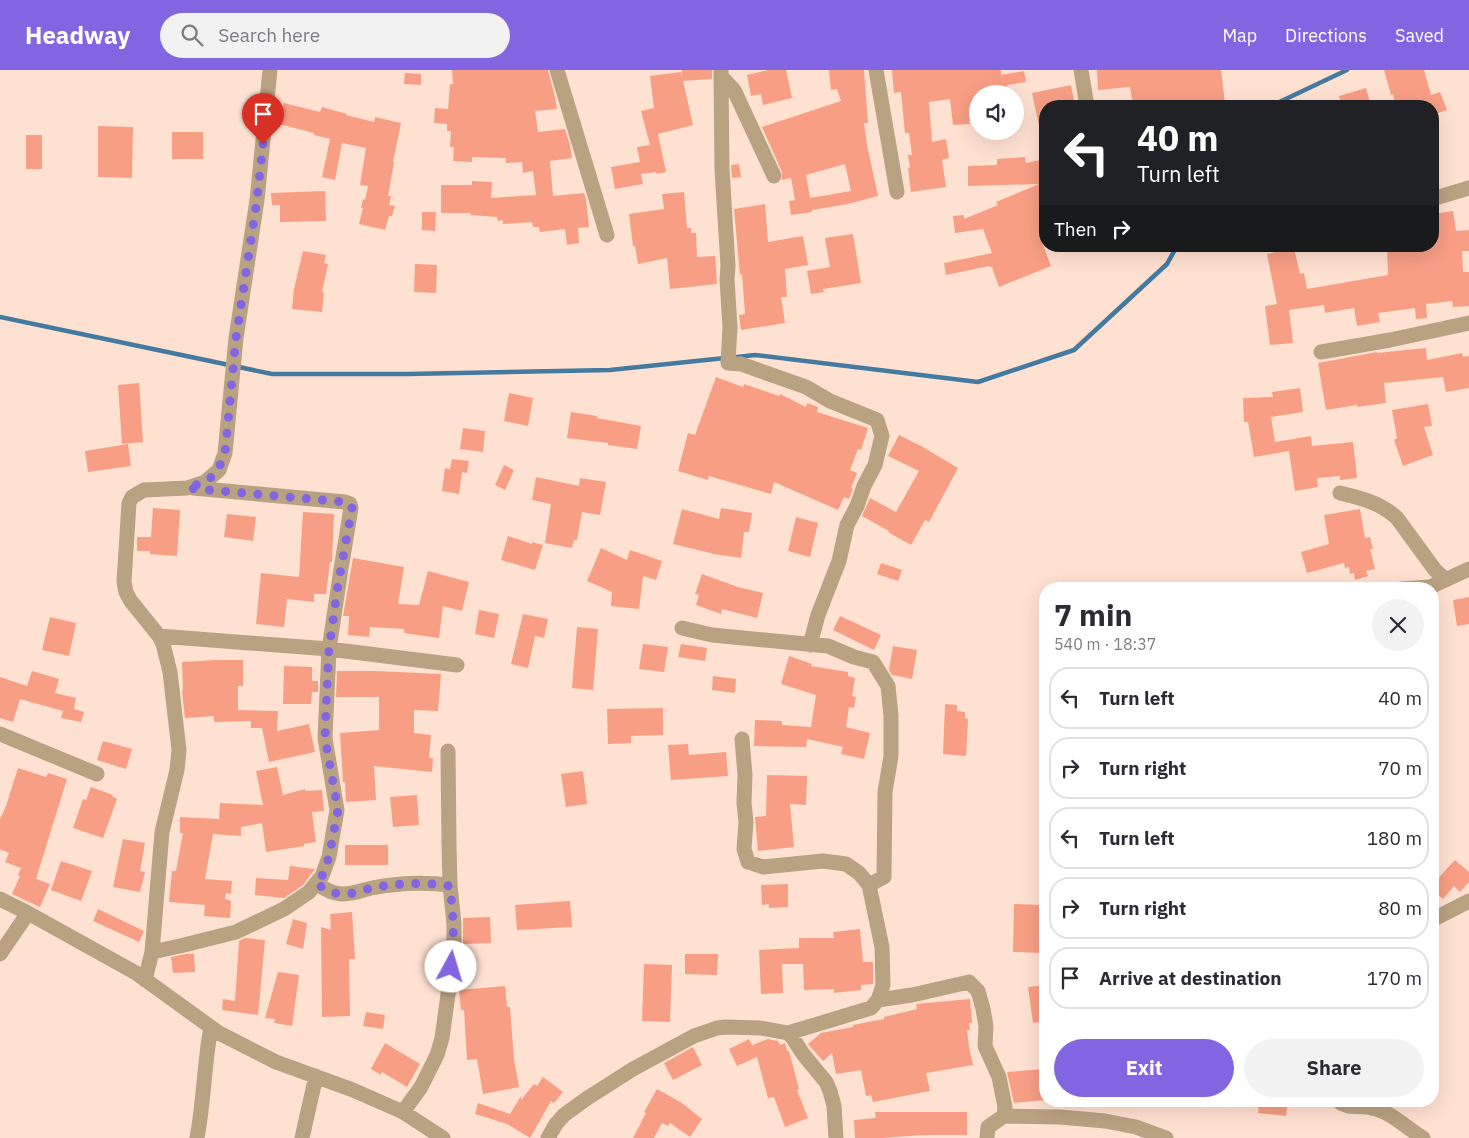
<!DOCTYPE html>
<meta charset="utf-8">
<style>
body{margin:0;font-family:"IBM Plex Sans",sans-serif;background:#f2f2f3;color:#2b2b33;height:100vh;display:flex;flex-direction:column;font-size:19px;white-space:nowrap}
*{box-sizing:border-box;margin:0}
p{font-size:16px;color:#7c7c81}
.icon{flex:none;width:28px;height:28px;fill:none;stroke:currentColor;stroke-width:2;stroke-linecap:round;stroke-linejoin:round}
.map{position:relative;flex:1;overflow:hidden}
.sheet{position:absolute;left:1039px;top:512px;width:400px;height:525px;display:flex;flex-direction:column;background:#fff;border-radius:20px;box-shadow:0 5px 20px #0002}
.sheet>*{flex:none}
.top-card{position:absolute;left:1039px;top:30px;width:400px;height:152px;border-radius:20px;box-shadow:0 5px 20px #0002;background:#202124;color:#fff;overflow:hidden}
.tools{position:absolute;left:969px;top:15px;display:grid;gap:10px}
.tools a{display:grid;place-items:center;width:55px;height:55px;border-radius:50%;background:#fff;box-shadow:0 5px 20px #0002;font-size:25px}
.pin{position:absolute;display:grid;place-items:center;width:42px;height:42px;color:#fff;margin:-51px -21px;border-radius:50% 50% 50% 0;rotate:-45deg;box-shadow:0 0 5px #0007}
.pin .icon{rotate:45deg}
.me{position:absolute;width:55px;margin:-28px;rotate:6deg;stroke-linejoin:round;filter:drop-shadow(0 0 4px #0008)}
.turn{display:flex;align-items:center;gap:18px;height:105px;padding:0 15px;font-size:22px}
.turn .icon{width:65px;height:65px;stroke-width:2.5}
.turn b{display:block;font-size:35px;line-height:42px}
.then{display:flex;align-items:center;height:48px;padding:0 15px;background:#0003;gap:10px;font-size:19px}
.round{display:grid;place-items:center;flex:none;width:52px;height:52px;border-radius:26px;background:#f2f2f3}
.headline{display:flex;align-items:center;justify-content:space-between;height:85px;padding:0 15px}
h1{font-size:30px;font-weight:800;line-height:38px}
.primary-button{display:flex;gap:10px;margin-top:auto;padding:10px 15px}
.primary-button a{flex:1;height:58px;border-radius:30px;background:#8165e1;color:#fff;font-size:20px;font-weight:800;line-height:58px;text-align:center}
.primary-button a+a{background:#f2f2f3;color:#2b2b33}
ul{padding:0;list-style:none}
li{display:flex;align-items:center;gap:15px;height:62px;margin:0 10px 8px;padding:0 5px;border:2px solid #e1e1e2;border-radius:20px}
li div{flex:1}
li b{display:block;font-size:19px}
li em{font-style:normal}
header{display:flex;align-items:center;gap:30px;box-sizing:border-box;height:70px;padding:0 25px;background:#8165e1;color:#fff}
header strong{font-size:24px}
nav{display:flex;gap:28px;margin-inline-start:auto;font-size:18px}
.search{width:350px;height:45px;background:#f2f2f3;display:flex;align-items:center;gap:12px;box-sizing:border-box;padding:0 18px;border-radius:28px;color:#7c7c81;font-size:19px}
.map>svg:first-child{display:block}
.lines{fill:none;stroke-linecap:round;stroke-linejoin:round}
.stream{stroke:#447aa0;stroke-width:4.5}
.building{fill:#f89e85;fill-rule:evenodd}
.street{stroke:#b9a282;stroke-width:15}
.route{stroke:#8165e1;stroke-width:9;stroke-dasharray:0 16.2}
</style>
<header>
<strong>Headway</strong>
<div class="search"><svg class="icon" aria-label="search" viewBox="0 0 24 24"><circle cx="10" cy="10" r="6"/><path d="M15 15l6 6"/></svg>Search here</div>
<nav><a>Map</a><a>Directions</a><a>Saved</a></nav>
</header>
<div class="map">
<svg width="1469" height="1068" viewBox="0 0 1469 1068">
<rect width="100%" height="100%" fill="#ffe1d2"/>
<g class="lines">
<path class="stream" d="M1271 36 1347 0
M0 247 272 304H408L610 300 725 288
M737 287 755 285 978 312 1074 280 1167 194 1177 176"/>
</g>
<path class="building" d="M452 0H548L555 27 557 39 535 41 538 62 565 59 570 75 572 88 550 91 553 126 584 123 586 129 589 157 578 158 579 173 567 175 565 159 540 162 539 157H533L532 152 503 154V150L498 151 497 147 470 145 471 143H441V115H472V111L492 112 491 128 536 125 533 101 523 103 522 92 506 93V88L472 87V92L453 91 454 77H450L451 61H447V54L434 53 435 38 448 39 450 14H453Z
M682 0H712V9L683 11 693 55 658 64 666 102 657 104 656 102 641 104 643 114 615 119 611 97 640 92 637 77 650 75 641 41 654 38 650 6 681 2 682 7Z
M768 0H786L792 28 763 35 761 24 751 26 747 5Z
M829 0H864L868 53H864L867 75 878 126 848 134 812 140V142L791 145 789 131 795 130 791 108 782 110V102L762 57 841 31 837 19 831 20ZM845 94 851 121 810 128 806 105Z
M892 0H1001V5L1024 1 1026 12 1007 15 1008 24H978V50L969 51 970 54 953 55 950 29 929 32 932 72 946 69 949 88 942 90 946 117 911 122 908 98 910 97 908 85H912L909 63H905L901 22 894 23Z
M1097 0H1221L1225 33 1200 36H1138V33L1133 34 1130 17 1098 20Z
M1384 0H1424L1431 25 1440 22 1447 40 1432 45V36H1396L1393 24 1391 25Z
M405 3 421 4V15L404 14Z
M1071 15 1075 36H1045V60H1040L1032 23Z
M1366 18 1371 36H1342L1339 26Z
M284 33 320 42 322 37 347 44 346 45 374 52 375 47 401 53 393 92H394L388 126H391L389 135 395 136 392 146H389L385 160 359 154 363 138H361L363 129 365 130 368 116 360 115 366 78 342 73 335 110 322 107 330 69 314 65V63L279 54Z
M98 56 133 57 132 108 98 107Z
M172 62H203V89H172Z
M26 65H42V99H26Z
M1025 87 1026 93 1045 89V165L1040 167 1051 196 999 217 992 197H990L989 196 946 205 944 193 992 183 983 159 955 163 953 146 964 145V149L998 135 996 132 1039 114 968 116V96L997 95V89Z
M739 94 741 107 732 108 731 95Z
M325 121 326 151 280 152V135H272L271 123Z
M684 122 687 158H691V163H696L697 187 715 186 717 214 670 219 667 188 638 194 635 176H633L629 144 664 139 662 124Z
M765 134 768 172 803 166 808 195 785 199 787 227H781L785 253 741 260 739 245 745 244 742 204 740 205 734 139Z
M1453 141 1456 161 1469 160V181H1462L1463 202H1469V236L1453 237 1452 231 1426 234 1427 248 1416 249 1415 238 1378 243 1380 252 1357 256 1354 238 1325 243 1324 235 1289 240 1293 273 1270 275 1265 236 1277 234 1267 184 1294 178 1300 204 1304 203 1307 219 1388 205 1387 176H1432V144Z
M422 142H436L435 161 422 160Z
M853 164 861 213 823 219 824 222 811 224 807 201 830 197 825 168Z
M303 181 326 185 324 193 328 194 322 222 324 223 322 242 292 239 294 219Z
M415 194 437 195 436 223 414 222Z
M1426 278 1427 290 1462 283 1463 287 1469 286V318L1446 322 1443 307 1384 313 1386 333 1357 337V335L1326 340 1318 293 1377 282V283Z
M716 307 743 317 744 314 779 326 780 324 806 337 807 333 818 337 817 342 868 358 861 380 858 379 850 400 857 403 851 418 853 419 849 429 844 427 838 440 774 412 771 424 709 406 708 410 678 401 688 363 695 365Z
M139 313 143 372 122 374 118 315Z
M1300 318 1303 342 1271 347 1275 372 1311 366 1312 376 1353 372 1357 408 1340 410V406L1317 408 1318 417 1295 421 1289 381 1254 387 1248 352H1244L1243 328 1273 327 1272 322Z
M509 323 533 328 528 356 504 351Z
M1428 334 1432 356 1424 357 1433 385 1403 396 1394 370 1397 368 1392 340Z
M571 342 597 346V348L641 356 637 379 608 375V373L567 368Z
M463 358 485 361 483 382 460 379Z
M899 365 923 377 958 398 929 452 925 450 911 475 888 462 889 461 862 446 870 428 896 442 919 401 888 386Z
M128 374 131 396 88 402 85 381Z
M452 389 469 391 467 403 462 402 459 424 442 421 445 398 450 399Z
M504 395 514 400 505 420 495 415Z
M536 407 579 416 580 408 606 412 600 445 582 442 577 470H574L572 478 545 473 551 434 532 430Z
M153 438 180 440 177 486 150 484V481H137V467H151Z
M721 438 752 443 749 462H744L741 488 714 484 673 474 682 439 719 449Z
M1360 439 1365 468 1370 467 1373 479H1370L1375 499 1366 501 1368 506 1355 510 1354 503 1350 504 1349 497 1345 498 1344 493 1307 503 1301 482 1329 474 1324 445Z
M303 442 334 444 332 492H330L326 524H314V532L287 529 284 557 256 554 261 503 299 507Z
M227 444 256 447 253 471 224 467Z
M796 447 818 453 810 487 788 481Z
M508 466 532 474V472L543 475 535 500 501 490Z
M601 478 627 490 630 480 662 491 656 510 643 506 639 539 611 536 612 522 587 511Z
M353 488 404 497 398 534 419 535 428 501 469 512 462 541 443 536 439 568 404 563V559L370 557 369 567 348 565 349 546H343Z
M881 493 902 500 898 511 877 504Z
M702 504 738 517 763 523 757 548 722 539 721 544 696 535 699 525 695 524Z
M1469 527V554L1457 556 1453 530Z
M479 540 499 544 494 568 475 564Z
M523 544 548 549 544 568 535 566 528 598 511 594Z
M840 546 881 565 874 580 833 560Z
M50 547 76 553 69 586 42 580Z
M577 557 598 559 593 620 572 618Z
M643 574 668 577 664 602 639 599Z
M681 574 707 578 705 591 678 587Z
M893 576 917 580 912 609 892 605 889 600Z
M789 586 812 594 811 596 848 602V606L855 608 852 626 856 627 854 638 849 637 846 657 870 663 864 689 841 684 843 677 807 669 806 677 754 676 755 650 782 651V655L811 657 816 625 781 614Z
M215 590H243V616H238V640L278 641 277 661 309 654 315 682 269 692 262 658H251V651L214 652V646L185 648 182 621 183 620 182 592Z
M284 596 312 597V611H318V622H312L311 634H283Z
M32 601 59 609 55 623 76 628 74 639 84 642 81 652 61 648 63 641 20 629 13 652 0 648V607L27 616Z
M337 601H375L441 604 438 641 414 640V663L431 665 429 688H433L432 702 374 696 376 730 346 732 345 712H343L340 663 379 660V627H336Z
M713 606 736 609 735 623 712 620Z
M945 634 957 635V641L965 642V648L968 649 966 686 943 684Z
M663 638V665L631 666V673L608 674 607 639Z
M103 671 132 679 126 699 97 690Z
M688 674 689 685 726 682 728 706 671 710 668 675Z
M277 697 283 725 305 719 306 721 322 720 324 741 312 742 316 772 304 774V776L266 782 262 753 241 757V766L213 764 205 809 232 811 231 824 226 823 225 829 231 831 230 848 204 846 205 835 169 832 172 801H176L183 763H180V747L219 749 220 733 263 735 256 701Z
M18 698 46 707 48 703 67 709 36 809 50 814 40 837 12 824 20 806 18 805 21 798 5 792 9 783 0 779V749L6 736Z
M583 701 587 734 566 737 561 704Z
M767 705 807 706 806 735 790 734 794 777 758 781 755 747 766 746Z
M91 717 113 725 112 726 117 729 103 768 73 758 83 729 86 730Z
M417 725 419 755 393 757 390 727Z
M123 769 145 773 140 801 145 802 140 822 113 817Z
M345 775H388V795H345Z
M1455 790 1469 802V812L1460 822 1454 816 1443 829 1432 820V815Z
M61 791 92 801 81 831 51 820Z
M290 796 315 799 303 815 284 828 255 825 256 808 288 810Z
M788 814V837L769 838V834L762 835 761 815Z
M570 831 572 857 517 860 515 835Z
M1014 834 1042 835 1041 883 1013 882Z
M98 839 144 861 139 872 93 851Z
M352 842 355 889H349L350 946 322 947 321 857 331 860 330 844Z
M490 847 491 873 463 874V848Z
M293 849 307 853 303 879 286 874Z
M860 859 863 892H873V914L861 915V920L834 923V919L804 920 803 894H782L783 923 761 924 759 880 799 878V868H834L833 862Z
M245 868 265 870 258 945 222 940 223 929 235 931 239 871Z
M186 884H194L195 902 173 903 171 887Z
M685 884H718L717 905 685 904Z
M644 894 672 895 670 952 642 951Z
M278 902 299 905 292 956 274 953 275 949 265 948Z
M1045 915V951L1033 953 1028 917Z
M505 916 507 937H510L514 990 519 1017 483 1024 477 989 467 990 464 940H461L459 920Z
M970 929 972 953H969L970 960H967L969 977 973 995 926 1003 930 1021 873 1032 871 1025 866 1026 861 1000 836 1004 832 983 823 991 808 974 821 963 853 957V955L884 949V947L917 939 916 934Z
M366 942 385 945 383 959 363 956Z
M749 969 752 975 768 969 778 971 780 975 785 973 786 976 787 981H789L799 1019 797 1020 808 1048 785 1057 774 1027 768 1028 757 987 737 996 729 979Z
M385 973 420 994 407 1017 382 1002 381 1005 371 999Z
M693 977 702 995 673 1010 664 993Z
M1045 999V1030L1014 1033 1007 1002Z
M543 1007 563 1022 554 1033 551 1031 530 1068 507 1054 475 1044 478 1033 510 1044 521 1026V1030L534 1014 537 1016Z
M657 1019 682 1033 702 1049 690 1067 670 1053 668 1056 662 1053 654 1068H633L646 1043 644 1042Z
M1259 1031H1288L1286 1046 1258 1043Z
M875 1042H967V1065H924L882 1068H855L854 1050 876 1048Z"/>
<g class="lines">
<path class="street" d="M557 0 607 165
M876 0 897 122
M1081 0 1087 36
M721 1V6L734 20 774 106
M721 6 722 99 728 196 727 210 730 257 728 293 741 294 806 317 830 331 877 350 882 366 875 395 864 416 857 436 847 455 839 491 818 545 810 575
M1432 129 1469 118
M1321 282 1390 270 1469 253
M1340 423C1361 428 1381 433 1397 448L1435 500 1446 510
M1401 519 1430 517 1469 499
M682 558 712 565 828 576 854 587 873 592 888 616 891 646V686L885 722 884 807 869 815
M159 566 329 579 457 595
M0 664 97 704
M742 669 745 705 744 733 746 752 744 779 748 792 763 797 823 791 846 794 859 803 869 815 882 877 883 915 878 930 871 938 788 963
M316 813C324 819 331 823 341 824 351 825 362 820 372 818 397 813 424 812 450 815
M0 829 28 843 136 903 219 963 276 992 353 1020 403 1042 443 1068
M1432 850 1469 831
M152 882 180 876 236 862 284 839 309 822 322 806 329 787 337 740 325 668 329 579 341 499 351 438 350 434 345 432 193 418
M0 884 28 843
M145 910 152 882 162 762 177 700 179 680 170 602 163 574 159 566 130 530 126 522 124 512 129 433 132 427 144 420 187 418 205 412 219 400 225 383 236 268 257 130 270 0
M878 930 912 925 969 912 978 921 983 939 986 956 985 976 999 1007 1005 1037 1004 1046
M1338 1031C1347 1039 1361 1035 1372 1038 1390 1041 1408 1059 1423 1068
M403 1042 421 1017 437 985 442 968 454 881V854L450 815 449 775 448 681
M197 1068C204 1031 204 994 211 957
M302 1068 316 1006
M548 1068 556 1054 564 1045 586 1029 633 999 694 966 717 958 726 957 761 958 788 963 792 967 803 984 826 1012 830 1021 834 1036 836 1068
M987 1068 988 1057 1004 1046 1060 1047 1105 1051 1136 1057 1166 1068"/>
</g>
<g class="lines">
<path class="route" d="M263 74 257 130 236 268 225 383C216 407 212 410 187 418L345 432 350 434 352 438 338 515 329 579 328 596 325 668 338 740 329 787 322 806 316 813C324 819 331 823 341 824 351 825 362 820 372 818 397 813 424 812 450 816 453 843 455 869 451 897"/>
</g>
</svg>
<div class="tools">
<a><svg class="icon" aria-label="sound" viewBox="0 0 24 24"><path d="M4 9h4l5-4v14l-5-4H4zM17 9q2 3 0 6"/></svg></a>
</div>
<div class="pin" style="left:263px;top:74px;background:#d93025"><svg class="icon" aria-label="arrive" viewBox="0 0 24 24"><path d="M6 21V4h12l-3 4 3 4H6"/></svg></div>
<svg class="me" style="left:451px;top:897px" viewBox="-20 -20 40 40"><circle r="19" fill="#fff"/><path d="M0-13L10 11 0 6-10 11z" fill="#8165e1"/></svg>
<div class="top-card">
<div class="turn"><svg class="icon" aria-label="left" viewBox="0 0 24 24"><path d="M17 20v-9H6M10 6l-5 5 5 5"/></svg><div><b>40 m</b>Turn left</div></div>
<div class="then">Then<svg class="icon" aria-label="right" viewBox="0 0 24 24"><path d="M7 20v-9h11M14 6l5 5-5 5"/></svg></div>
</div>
<section class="sheet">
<div class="headline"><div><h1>7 min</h1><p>540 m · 18:37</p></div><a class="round"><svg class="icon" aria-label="close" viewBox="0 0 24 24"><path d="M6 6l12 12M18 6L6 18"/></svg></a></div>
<ul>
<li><svg class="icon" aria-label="left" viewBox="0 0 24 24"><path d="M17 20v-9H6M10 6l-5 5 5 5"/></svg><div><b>Turn left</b></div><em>40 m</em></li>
<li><svg class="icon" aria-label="right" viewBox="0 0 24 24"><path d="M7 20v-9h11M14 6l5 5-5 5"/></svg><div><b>Turn right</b></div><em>70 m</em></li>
<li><svg class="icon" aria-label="left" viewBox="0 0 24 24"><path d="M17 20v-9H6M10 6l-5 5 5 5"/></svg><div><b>Turn left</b></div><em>180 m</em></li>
<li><svg class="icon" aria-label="right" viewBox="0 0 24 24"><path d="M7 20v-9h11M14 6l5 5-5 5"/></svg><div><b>Turn right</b></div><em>80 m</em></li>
<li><svg class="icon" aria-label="arrive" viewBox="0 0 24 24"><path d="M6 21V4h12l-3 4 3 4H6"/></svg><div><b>Arrive at destination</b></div><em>170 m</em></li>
</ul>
<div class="primary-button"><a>Exit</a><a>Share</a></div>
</section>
</div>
